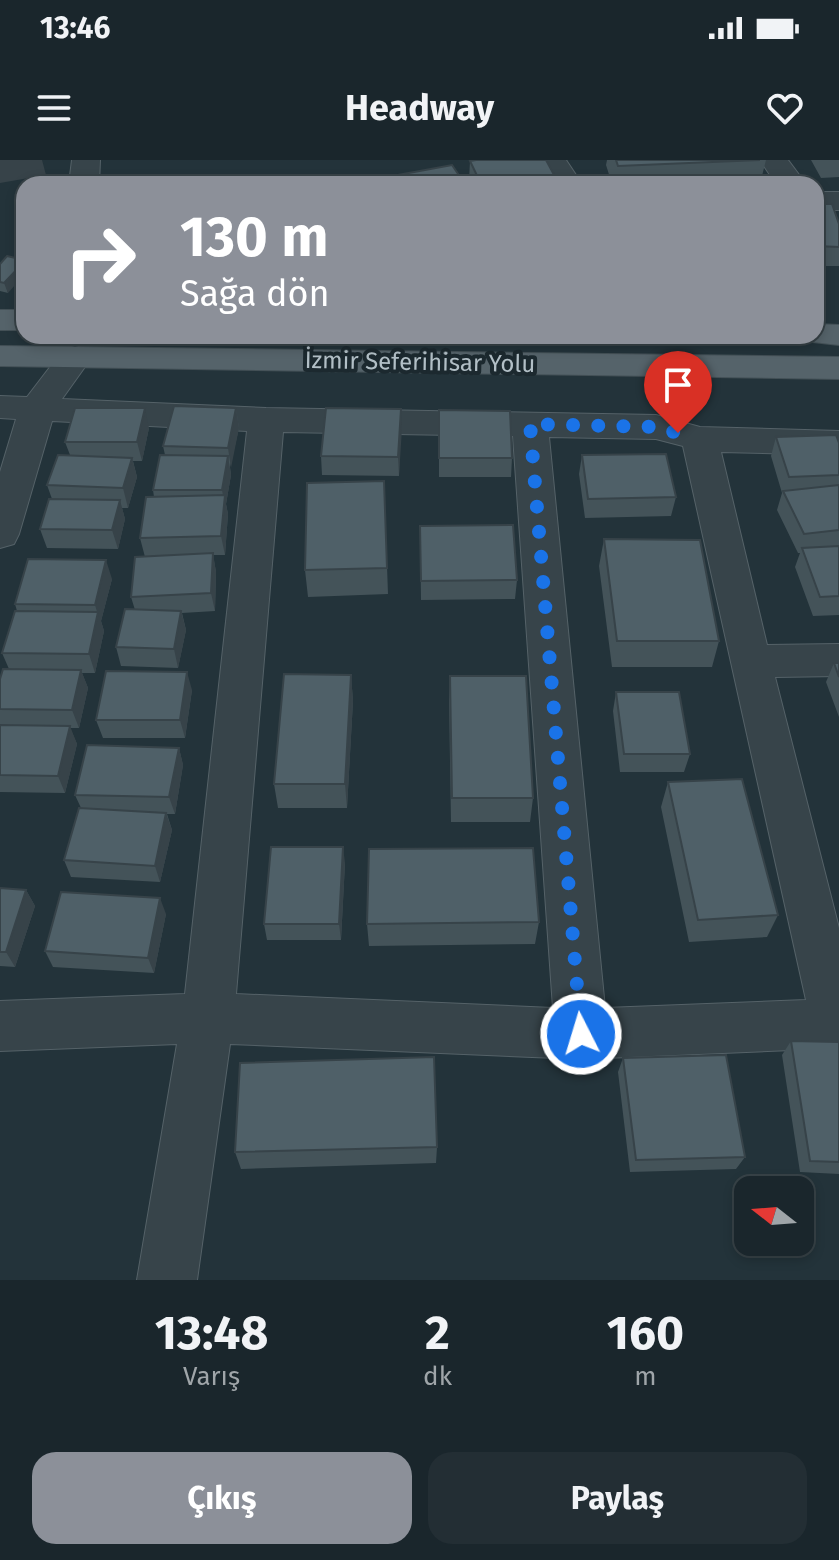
<!DOCTYPE html>
<html lang="tr">
<meta charset="utf-8">
<style>
body{margin:0;font-family:"Fira Sans",sans-serif;background:#232e34;color:#f1f3f6;height:100vh;display:flex;flex-direction:column;font-size:30px;white-space:nowrap}
*{box-sizing:border-box;margin:0}
p{font-size:26px;color:#9fa5a9}
.icon{flex:none;width:44px;height:44px;fill:none;stroke:currentColor;stroke-width:2;stroke-linecap:round;stroke-linejoin:round}
.map{position:relative;height:1120px;overflow:hidden}
.sheet{display:flex;flex-direction:column;background:#1a262c;flex:1}
.sheet>*{flex:none}
.guide{position:absolute;left:16px;top:16px;width:808px;height:168px;border-radius:24px;box-shadow:0 4px 12px #0003,0 0 0 2px #384348;background:#8c9099;color:#fff;overflow:hidden}
.needle{width:52px;rotate:287deg}
.controls{position:absolute;left:734px;top:1016px;display:grid;gap:16px}
.controls a{display:grid;place-items:center;width:80px;height:80px;border-radius:16px;background:#1a262c;box-shadow:0 4px 12px #0003,0 0 0 2px #384348;font-size:40px}
.pin{position:absolute;display:grid;place-items:center;width:68px;height:68px;color:#fff;margin:-82px -34px;border-radius:50% 50% 50% 0;rotate:-45deg;box-shadow:0 0 8px #0007}
.pin .icon{rotate:45deg}
.me{position:absolute;width:88px;margin:-44px;rotate:355deg;stroke-linejoin:round;filter:drop-shadow(0 0 6px #0008)}
.turn{display:flex;align-items:center;gap:28px;height:168px;padding:0 32px;font-size:36px}
.turn .icon{width:104px;height:104px;stroke-width:2.5}
.turn b{display:block;font-size:56px;line-height:68px}
.eta{display:flex;justify-content:space-evenly;align-items:center;height:136px;text-align:center}
.eta b{font-size:48px;font-weight:700;line-height:56px}
.action{display:flex;gap:16px;margin-top:auto;padding:16px 32px}
.action a{flex:1;height:92px;border-radius:24px;background:#8c9099;color:#fff;font-size:32px;font-weight:700;line-height:92px;text-align:center}
.action a+a{background:#232e34;color:#f1f3f6}
.status{display:flex;justify-content:space-between;align-items:center;height:56px;padding:0 40px;background:#1a262c;direction:ltr}
.status svg{height:22px;fill:currentColor}
header{display:flex;justify-content:space-between;align-items:center;height:104px;padding:0 32px;background:#1a262c;font-size:36px;font-weight:700}
.map>svg:first-child{display:block}
.lines{fill:none;stroke-linecap:round;stroke-linejoin:round}
.minor-casing{stroke:#556268;stroke-width:2}
.major-casing{stroke:#435056;stroke-width:2}
.minor{fill:#37444a;fill-rule:evenodd}
.major{fill:#55636a;fill-rule:evenodd}
.wall{fill:#445359}
.shaded-wall{fill:#374349}
.building{fill:#4f6068;stroke:#374349;stroke-width:2}
.route{stroke:#1a73e8;stroke-width:14;stroke-dasharray:0 25.2}
.labels{text-anchor:middle;dominant-baseline:central;stroke-width:8;stroke-linejoin:round;paint-order:stroke}
.far-street-label{font-size:24px;fill:#b2bfc6;stroke:#1c292f}
</style>
<div class="status"><b>13:46</b><svg viewBox="0 0 49 12"><path d="M0 12V9h3v3zM5 12V6h3v6zM10 12V3h3v9zM15 12V0h3v12zM26 1h20v11H26zM47 4h2v5h-2z"/></svg></div>
<header><svg class="icon" aria-label="menu" viewBox="0 0 24 24"><path d="M4 6h16M4 12h16M4 18h16"/></svg>Headway<svg class="icon" aria-label="heart" viewBox="0 0 24 24"><path d="M12 20l-8-8c-3-5 5-10 8-4 3-6 11-1 8 4z"/></svg></header>
<div class="map">
<svg width="839" height="1120" viewBox="0 0 839 1120">
<rect width="100%" height="100%" fill="#23333a"/>
<g class="lines">
<g class="minor-casing">
<path id="minor" d="M72 0H100L99 24H69Z
M538 0H566L582 24H552Z
M760 0H788L806 24H776Z
M816 32H839V50H816Z
M75 186 87 190 92 197 62 239 266 248 656 255 700 267 839 271V295L721 292 767 485 839 484V516L775 517 839 768V888L581 899 230 884 197 1120H137L177 884 0 891V841L185 834 247 271 52 261 19 374 14 384 0 388V312L16 259 0 258V236L27 237 63 190ZM283 272 513 276 553 848 236 834ZM549 277 656 279 683 286 806 840 605 848Z"/>
</g>
<g class="major-casing">
<path id="major" d="M0 150H24V170H0Z
M816 164 839 165V185L804 181 801 176H816Z
M0 186 839 197V219L0 206Z"/>
</g>
<use href="#minor" class="minor"/>
<use href="#major" class="major"/>
</g>
<path class="wall" d="M607 0H766L760 24H612L606 5Z
M811 0H839V17L821 18Z
M470 1 559 24H471L469 20Z
M816 44 839 64V106H816Z
M0 104 8 133 0 131Z
M236 248 239 268 230 307 231 315 226 344 228 354 225 395H213L216 412 215 451 182 453 186 470 178 508 121 506 116 487 135 450 131 437 145 397 140 378 154 337 153 330 165 295 163 286Z
M401 249 399 316 322 315 321 296Z
M439 250 512 298 511 317H439Z
M149 268 142 301H133L137 317 128 348H122L125 359 118 389 47 388 40 369 52 339 47 325 70 295 65 282Z
M776 277 839 283V455L813 456 795 407 800 393H798L777 350 782 333 771 296Z
M582 295 676 337 671 356 585 358 579 314Z
M384 321 388 434 308 437 305 410Z
M420 366 517 420 515 439 421 440Z
M604 379 719 481 712 507H612L599 406Z
M112 419 101 461 104 471 95 513H82L88 528 79 568H70L77 584 65 633 0 632V519L9 509 2 493 17 451 15 444Z
M834 503H839V557L826 522Z
M351 515 353 541 347 648H278L274 624Z
M450 516 533 638 530 662H451L449 541Z
M192 530 185 578H103L96 560Z
M616 532 690 594 684 612H620L613 551Z
M179 588 183 605 175 654H167L172 670 160 722 71 717 64 700 81 648 75 635Z
M668 622 778 755 767 777 689 782 661 647Z
M345 703 341 780H267L264 764Z
M0 728 26 730 35 746 15 807 0 806Z
M166 754 154 813 53 807 45 791Z
M539 762 535 784 369 786 367 764Z
M791 881 839 882V1014L800 1012 782 895Z
M623 898 745 997 736 1009 630 1012 618 912Z
M437 987 436 1003 241 1009 235 992Z"/>
<path class="shaded-wall" d="M0 0H42L46 15 0 23Z
M24 102V115L8 133 4 123Z
M145 248 149 268 142 301 137 282Z
M236 248 239 268 231 308 228 288Z
M401 249 402 268 399 316 398 297Z
M228 296 231 315 226 344 228 354 225 395 221 376 224 341 222 330Z
M132 298 137 317 128 348 123 328Z
M120 340 125 359 118 389 112 370Z
M213 393 216 412 215 451 211 433Z
M106 400 112 419 101 461 104 471 95 513 89 494 98 455 95 445Z
M181 451 186 470 178 508 174 489Z
M81 510 88 528 79 568 72 550Z
M187 512 192 530 185 578 180 560Z
M351 515 353 541 347 648 345 624Z
M70 566 77 584 65 633 58 616Z
M179 588 183 605 175 654 169 637Z
M166 653 172 670 160 722 155 706Z
M343 687 345 703 341 780 339 764Z
M26 730 35 746 15 807 6 792Z
M160 738 166 754 154 813 148 798Z"/>
<path class="building" d="M476 0H546L559 24H481L470 1Z
M616 0H760L618 6Z
M452 5 465 24H392L387 17Z
M816 44H832L839 64V87L816 86Z
M7 96 24 100V102L4 123 0 122V104Z
M174 246 236 248 228 288 163 286Z
M75 248H145L137 282H65Z
M326 248 401 249 398 297 321 296Z
M439 250 510 251 512 298H439Z
M836 275 839 283V315L789 317 776 277Z
M666 294 676 337 588 339 582 295Z
M58 295 132 298 123 328 47 325Z
M160 295 228 296 222 330H153Z
M384 321 387 408 305 410 307 323Z
M839 325V370L804 374 783 331Z
M225 335 221 376 140 378 146 337Z
M49 339 120 340 112 370 40 369Z
M513 365 517 420 421 421 420 366Z
M604 379 700 380 719 481H617Z
M839 386V436L820 437 802 388Z
M213 393 211 433 131 437 135 397Z
M28 399 106 400 95 445 15 444Z
M125 449 181 451 174 489 116 487Z
M15 451 98 452 89 494 2 493Z
M834 503H839V517Z
M3 509 81 510 72 550 0 549V519Z
M106 511 187 512 180 560H96Z
M284 514 351 515 345 624H274Z
M450 516H526L533 638H452Z
M616 532H679L690 594H624Z
M0 565 70 566 58 616 0 615Z
M87 585 179 588 169 637 75 635Z
M742 619 778 755 698 760 668 622Z
M79 648 166 653 155 706 64 700Z
M271 687H343L339 764H264Z
M533 688 539 762 367 764 369 689Z
M0 728 26 730 6 792H0Z
M61 732 160 738 148 798 45 791Z
M791 881 839 882V1002L810 1001Z
M726 895 745 997 636 1000 623 898Z
M434 897 437 987 235 992 240 903Z"/>
<g class="lines">
<path class="route" d="M581 874 530 264 656 267 678 273"/>
</g>
<g class="labels">
<g class="far-street-label">
<text transform="translate(420 202) rotate(1)">İzmir Seferihisar Yolu</text>
</g>
</g>
</svg>
<div class="controls">
<a><svg class="needle" viewBox="-14 -14 28 28"><path d="M0-13l5 13h-10z" fill="#e53935"/><path d="M0 13l5-13h-10z" fill="#9fa5a9"/></svg></a>
</div>
<div class="pin" style="left:678px;top:273px;background:#d93025"><svg class="icon" aria-label="arrive" viewBox="0 0 24 24"><path d="M6 21V4h12l-3 4 3 4H6"/></svg></div>
<svg class="me" style="left:581px;top:874px" viewBox="-20 -20 40 40"><circle r="17" fill="#1a73e8" stroke="#fff" stroke-width="3"/><path d="M0-11L8 9 0 5-8 9z" fill="#fff"/></svg>
<div class="guide">
<div class="turn"><svg class="icon" aria-label="right" viewBox="0 0 24 24"><path d="M7 20v-9h11M14 6l5 5-5 5"/></svg><div><b>130 m</b>Sağa dön</div></div>
</div>
</div>
<section class="sheet">
<div class="eta">
<div><b>13:48</b><p>Varış</p></div>
<div><b>2</b><p>dk</p></div>
<div><b>160</b><p>m</p></div>
</div>
<div class="action"><a>Çıkış</a><a>Paylaş</a></div>
</section>
